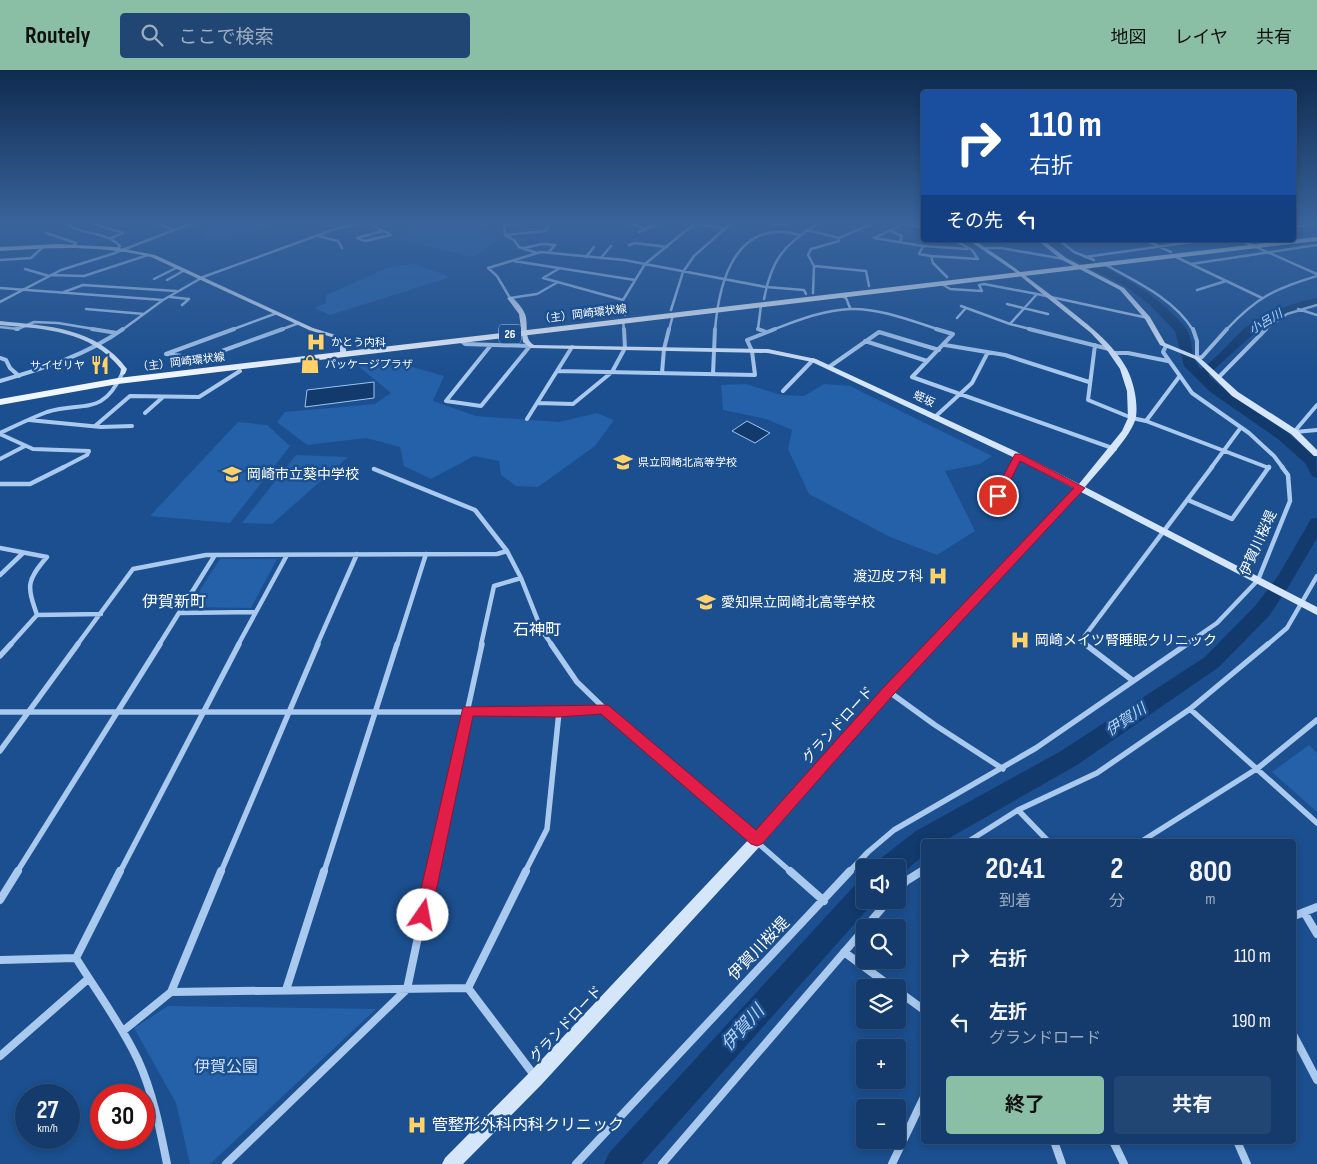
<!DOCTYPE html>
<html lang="ja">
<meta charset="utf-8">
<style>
body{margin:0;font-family:"Sofia Sans Condensed","Noto Sans JP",sans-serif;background:#214673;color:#f1f3f6;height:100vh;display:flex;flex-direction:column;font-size:19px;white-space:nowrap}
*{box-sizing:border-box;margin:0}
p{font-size:16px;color:#9dadc1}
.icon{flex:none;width:28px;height:28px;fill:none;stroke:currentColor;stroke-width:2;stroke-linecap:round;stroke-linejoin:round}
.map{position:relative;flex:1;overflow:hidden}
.side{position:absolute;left:921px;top:769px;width:375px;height:305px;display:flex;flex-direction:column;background:#143b6b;border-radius:5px;box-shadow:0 2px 8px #0003,0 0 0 1px #33557e}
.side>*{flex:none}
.banner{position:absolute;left:921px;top:20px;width:375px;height:152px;border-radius:5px;box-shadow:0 2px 8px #0003,0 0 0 1px #33557e;background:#1a4fa0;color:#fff;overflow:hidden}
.tools{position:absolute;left:856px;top:789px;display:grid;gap:10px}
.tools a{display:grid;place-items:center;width:50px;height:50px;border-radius:5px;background:#143b6b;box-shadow:0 2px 8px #0003,0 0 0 1px #33557e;font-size:25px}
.speed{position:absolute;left:15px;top:1014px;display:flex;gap:10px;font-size:25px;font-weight:700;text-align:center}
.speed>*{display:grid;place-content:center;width:65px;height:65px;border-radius:50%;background:#143b6b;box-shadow:0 2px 8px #0003,0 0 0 1px #33557e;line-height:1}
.speed small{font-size:12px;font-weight:400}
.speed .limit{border:8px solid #d22;background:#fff;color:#111}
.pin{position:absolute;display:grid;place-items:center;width:42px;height:42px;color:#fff;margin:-21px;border:2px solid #fff;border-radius:50%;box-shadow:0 1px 5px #0007}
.me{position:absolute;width:55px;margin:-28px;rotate:12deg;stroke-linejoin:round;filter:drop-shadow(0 0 4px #0008)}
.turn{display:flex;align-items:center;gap:18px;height:105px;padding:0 25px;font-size:22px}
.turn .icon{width:65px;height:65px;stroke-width:2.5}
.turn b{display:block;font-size:35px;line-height:42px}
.then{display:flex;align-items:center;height:48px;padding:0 25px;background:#0003;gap:10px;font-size:19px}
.eta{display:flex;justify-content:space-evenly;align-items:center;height:85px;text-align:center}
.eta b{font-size:30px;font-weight:700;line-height:35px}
.cta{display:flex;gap:10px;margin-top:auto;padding:10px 25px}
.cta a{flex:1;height:58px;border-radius:5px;background:#8abfa5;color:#111;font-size:20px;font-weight:700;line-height:58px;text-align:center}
.cta a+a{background:#214673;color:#f1f3f6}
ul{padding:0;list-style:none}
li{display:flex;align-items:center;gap:15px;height:65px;padding:0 25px}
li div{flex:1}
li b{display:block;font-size:19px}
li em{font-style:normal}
header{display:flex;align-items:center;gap:30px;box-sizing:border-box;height:70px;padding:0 25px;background:#8abfa5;color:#111}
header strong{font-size:24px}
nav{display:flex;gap:28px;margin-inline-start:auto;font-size:18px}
.search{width:350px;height:45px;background:#214673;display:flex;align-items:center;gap:12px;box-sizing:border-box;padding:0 18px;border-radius:5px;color:#9dadc1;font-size:19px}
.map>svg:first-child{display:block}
.green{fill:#2461a8}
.water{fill:#123a6d;stroke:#9cc4f0}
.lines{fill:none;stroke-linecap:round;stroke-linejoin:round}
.river{fill:#123a6d;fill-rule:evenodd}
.street-far4{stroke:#a9c9ee;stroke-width:2.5}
.street-far3{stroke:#a9c9ee;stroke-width:4}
.street-far2{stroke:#a9c9ee;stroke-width:4.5}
.street-far1{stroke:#a9c9ee;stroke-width:5.5}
.street{stroke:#a9c9ee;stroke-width:8}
.secondary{fill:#d6e6fa;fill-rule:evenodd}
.primary{fill:#f0f6ff;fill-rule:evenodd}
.route{fill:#e11d48;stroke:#92132f}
.labels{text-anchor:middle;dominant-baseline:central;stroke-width:5;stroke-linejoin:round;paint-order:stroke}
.far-street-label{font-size:11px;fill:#fff;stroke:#1b4f8f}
.far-poi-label{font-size:11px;fill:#fff;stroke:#1b4f8f;text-anchor:start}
.far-water-label{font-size:12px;font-style:italic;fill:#b5d3f5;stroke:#1b4f8f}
.shield{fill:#1b4f8f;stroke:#bbcadd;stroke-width:1}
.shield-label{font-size:12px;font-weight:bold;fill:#fff}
.poi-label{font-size:14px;fill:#fff;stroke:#1b4f8f;text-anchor:start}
.street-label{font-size:14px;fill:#fff;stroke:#1b4f8f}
.water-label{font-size:15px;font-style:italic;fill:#b5d3f5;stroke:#1b4f8f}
.quarter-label{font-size:16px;fill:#fff;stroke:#1b4f8f}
.near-street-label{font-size:16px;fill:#fff;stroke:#1b4f8f}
.near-park-label{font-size:16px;fill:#cfe3fa;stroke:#1b4f8f}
.near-poi-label{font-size:16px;fill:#fff;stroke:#1b4f8f;text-anchor:start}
.near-water-label{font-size:18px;font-style:italic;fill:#b5d3f5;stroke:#1b4f8f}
</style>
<header>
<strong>Routely</strong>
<div class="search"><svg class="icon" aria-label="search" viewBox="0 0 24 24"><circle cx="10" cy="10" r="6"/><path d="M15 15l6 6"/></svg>ここで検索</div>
<nav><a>地図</a><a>レイヤ</a><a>共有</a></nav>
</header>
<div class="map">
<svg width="1317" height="1094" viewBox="0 0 1317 1094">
<rect width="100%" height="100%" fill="#1b4f8f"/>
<path class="green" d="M231 152H272L258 161 204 170 200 165Z
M414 152H490L484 153 480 161 503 168 473 187 396 169 404 166Z
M415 194 445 205 448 208 330 245 314 238 326 233V225L390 197Z
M395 292 444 306 433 331 476 346 559 352 597 343 614 350 595 376 538 417 516 416 501 405 499 391 474 386 431 409 404 396 400 377 366 368 307 375 277 352 285 342 375 334 391 323 358 296Z
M746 314 781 325 804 326 824 314 850 316 992 386 980 394 945 401 975 461 937 485 890 467 809 424 788 379 792 360 766 349 723 340 721 315Z
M238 352 267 355 290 376 230 453 150 446Z
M296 385 348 387 272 454 242 453Z
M220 489H277L251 538 189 537Z
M1309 675 1317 683V742L1272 702Z
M168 936 376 939 210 1094H190L176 1033 134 958Z"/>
<path class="water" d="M374 312V328L305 337 307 320Z
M747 351 770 363 755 373 732 361Z"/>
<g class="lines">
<path class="river" d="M1046 170H1056L1063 177C1108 199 1152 218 1185 257 1195 269 1188 286 1201 299 1218 288 1230 271 1245 258 1265 242 1292 233 1317 228V234L1286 244 1260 258 1208 305 1219 315 1288 363 1316 388 1317 408 1312 406 1305 393 1278 369 1209 321 1184 296 1175 261 1149 234 1125 216 1057 181Z
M1317 448V468L1290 514 1269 546 1219 597 1077 695 944 771H924V785L898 807V798H877L880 789 916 761 1061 681 1205 587 1255 536 1278 506 1311 449Z
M865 810V830H875L874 832 641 1094H604L609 1083 856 814Z"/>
<path class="street-far4" d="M64 152C80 166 105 160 120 176L118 178
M88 152 123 163 111 168
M155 152 173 160
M366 152 391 165 365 171 357 168 382 161
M518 152V154L504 155 505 165 545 161 552 152
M629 152 646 159
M907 152 874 168 923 176 919 184 931 186 933 193 947 207
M905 153 924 158
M772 154H788
M1294 157 1317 153
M807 160 839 168V171L811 179 808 185 814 196 813 223
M891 161 902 166 900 172
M639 162 661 152
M46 163 76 173 74 175
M505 165 514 170 519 177 537 183
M318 166 338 171 342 178
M839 168 869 155 866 152
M1059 170 1074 182 1094 190
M1145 170 1171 182
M1240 170 1317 204
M629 175 635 173 667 177
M923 176 967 179
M524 178 542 174 555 175 549 182
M985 178H1001L1064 189
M931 186 978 189 972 180 954 170
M586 187 594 177
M1085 187 1206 170
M1176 187 1262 228
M601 188 611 176
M0 190 31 188 43 177
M514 191 635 210
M1191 194 1317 175
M1106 195C1137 212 1174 229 1193 260
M814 196 866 201 869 216
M560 198 543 208 623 230
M25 199 49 206
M51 205 84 206 148 185
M154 209 178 197
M167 210 185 200
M558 212 537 224 510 228 497 206 488 198 541 182 624 190 766 217 804 220 806 224
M942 214 950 219 982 221 979 215 984 214 1037 224 1010 254
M0 218 163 230
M1197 220 1226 211
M64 222 83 215 176 221
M1037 224 1148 248
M839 225 846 228 850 238
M170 227 189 229 182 235
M764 229C771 191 783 175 816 155
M0 232 61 200 112 184 195 152
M1007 234 1048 244
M961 236 1010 254 1034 260
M86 239 144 244
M1298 239 1317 245
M671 240 683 202 694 186 729 155
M625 245 623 230 645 194 694 154 725 158
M957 248 965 239
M623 251 624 260
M0 257 18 259 34 252 58 253 100 260
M122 260 163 230 203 207 338 158 367 152
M231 260 277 243
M280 260 299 253
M669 260 673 245
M715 260C719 211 736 147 800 165
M761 260 758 259 761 235
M772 260C796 251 823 240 850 239 880 238 912 251 940 260
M1226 260C1257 227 1274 219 1317 206
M1264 260 1287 244 1317 235"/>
<path class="street-far3" d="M16 259H18
M92 259 117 263
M758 259 766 262
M936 259 953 264 912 307 1115 379
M1029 259 1109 279
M1193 259 1197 271V288
M460 270 465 274 530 276
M865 271 927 291
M491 275 446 331 481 336 530 276
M945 275 1005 285 1089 312
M1095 275 1088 330 1132 348 1146 351 1179 307
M1166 276 1163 282 1192 323 1249 363 1274 386 1283 398
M219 282 283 259
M1112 283H1128L1168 291
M0 288 6 290 10 298 19 306
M1197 288 1202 287 1227 259
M202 294 198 288 166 284 234 259
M829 297 879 262 939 280
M557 301 755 305 752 281 747 270 775 259
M662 303 664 279 669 259
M713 304 715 259
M1218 308 1266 259
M0 311C44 298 85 286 123 259
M783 321 813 290
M537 333 573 334 612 302 625 278 624 259
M145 343 163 327
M936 346 972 313 988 282
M527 349 572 277
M29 350 101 357 132 356
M1146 351 1269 398
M95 356 130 326 199 327 240 301
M1294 362 1317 335
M1295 362 1317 360
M0 363C15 356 31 348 47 342 83 331 102 347 122 304
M0 364 33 379 89 381 87 385 62 398
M0 389 25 376
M1012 398 1018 386
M1211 398 1239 360"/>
<path class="street-far2" d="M374 399 475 440 507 481 521 508 542 561 552 575
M0 414H30L64 397
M998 426 1013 397
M1188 430 1232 449 1269 397
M0 478 47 487C26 511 27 516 37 545
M0 505 23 483
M179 543 256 542
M10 575 37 545 101 544
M77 575 133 499 206 485 497 484 507 481
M159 575 215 485
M238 575 287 485
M317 575 357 484
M397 575 426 484
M481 575 494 516 521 508
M1086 575 1081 571 1212 397
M1185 575 1217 553 1258 510 1290 431 1288 405 1282 397
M1267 575 1287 558 1317 506"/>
<path class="street-far1" d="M551 574 577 612 604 638 791 802
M1085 574 1132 610
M0 586 11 574
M888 621 935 655 1003 699
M1190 639 1317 753
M0 642H559L604 638
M0 681 78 574
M1018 740 1048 771
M969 771 1018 740 1097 703 1190 639 1268 574
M1142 771 1258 698 1317 650
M17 802 160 574
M120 802 239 574
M221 802 318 574
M324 802 397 574
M432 802 482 574
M525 802 547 759 559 642
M849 802 868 782 894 760 1036 678 1187 574
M920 802 924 800"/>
<path class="street" d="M790 801 824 831
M898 821 906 811 922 801
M0 830 18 801
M1304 842 1317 864
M1294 846 1317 837
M865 858 889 830
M844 882 893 918
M76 888 120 801
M76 888C97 922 121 954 138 990 153 1023 160 1059 167 1094
M0 890 76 888
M468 918 526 801
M468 918 534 1005
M286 920 324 801
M898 921 924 940
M171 922 468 918
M123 961 171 922 221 801
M1294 966 1317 1010
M0 986 88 909
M1054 1071 1062 1094
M1113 1071 1124 1094
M1237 1071 1247 1094
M226 1094 407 919 432 801
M576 1094 850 801
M662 1094 865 858
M892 1094 924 1027"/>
<path class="secondary" d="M968 170H974C1006 191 1036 213 1066 237 1088 255 1113 273 1127 299 1134 313 1138 332 1136 347 1133 365 1097 402 1085 417L1317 537V545L1081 422 892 624 762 774 542 1014 463 1094H442L445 1088 530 1002 752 766 884 618 1075 419 1015 388 812 292 768 283 531 278 523 272 519 244 507 228 512 227C517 232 522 237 525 244 529 254 523 269 534 275L768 279 816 289 1021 384 1079 414 1122 361 1128 348 1127 321 1120 299 1107 280 1091 263 1014 201Z
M1037 170H1043L1066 188 1124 218 1150 247 1165 273 1199 287 1238 322 1297 360 1317 380V386H1314L1291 364 1232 326 1195 289 1160 275 1145 249 1120 220 1062 190Z
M58 174 114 177 155 185 313 258 342 267 346 272V283L343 285 340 283V272L338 269 309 260 151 187C101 175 51 177 0 181V177Z
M0 251C48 256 96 257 127 299L125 304 120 305 121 299C90 260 45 259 0 255Z"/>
<path class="primary" d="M1317 167V171L118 314 0 335V329L118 308Z"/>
</g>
<linearGradient id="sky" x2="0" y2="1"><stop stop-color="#0f2b4f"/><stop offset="0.5" stop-color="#39639b"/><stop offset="1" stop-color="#39639b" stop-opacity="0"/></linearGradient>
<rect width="1317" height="305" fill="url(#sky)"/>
<path class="route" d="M1015 384H1021L1085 418 893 625 762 774 757 776 751 774 601 644 559 647 473 646 431 845 429 850 423 853 418 850 415 845 463 637 608 635 756 760 884 617 1074 418 1020 391 1002 428H995L993 426Z"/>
<defs>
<g id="hospital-bare" transform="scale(1.5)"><path d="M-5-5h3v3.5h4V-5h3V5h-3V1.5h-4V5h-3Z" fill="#ffd166" stroke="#1b4f8f" stroke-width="2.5" paint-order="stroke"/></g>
<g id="shop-bare" transform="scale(1.5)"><path d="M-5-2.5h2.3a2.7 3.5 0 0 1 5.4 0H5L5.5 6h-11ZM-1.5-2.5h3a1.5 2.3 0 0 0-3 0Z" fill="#ffd166" stroke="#1b4f8f" stroke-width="2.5" paint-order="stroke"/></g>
<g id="restaurant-bare" transform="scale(1.5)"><path d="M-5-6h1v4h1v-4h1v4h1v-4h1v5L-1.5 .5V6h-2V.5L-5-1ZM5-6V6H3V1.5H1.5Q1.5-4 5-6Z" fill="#ffd166" stroke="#1b4f8f" stroke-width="2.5" paint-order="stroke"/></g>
<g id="school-bare" transform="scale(1.5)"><path d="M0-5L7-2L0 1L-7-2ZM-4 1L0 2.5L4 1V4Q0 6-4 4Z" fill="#ffd166" stroke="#1b4f8f" stroke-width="2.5" paint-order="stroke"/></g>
</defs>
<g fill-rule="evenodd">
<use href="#hospital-bare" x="316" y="272"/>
<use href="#shop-bare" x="310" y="294"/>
<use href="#restaurant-bare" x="100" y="295"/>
<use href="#school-bare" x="623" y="392"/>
<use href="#school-bare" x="232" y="404"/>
<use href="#hospital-bare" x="938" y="506"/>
<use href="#school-bare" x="706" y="532"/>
<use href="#hospital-bare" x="1020" y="570"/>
<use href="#hospital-bare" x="417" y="1055"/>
</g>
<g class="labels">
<g class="far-street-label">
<text transform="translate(583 244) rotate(-7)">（主）岡崎環状線</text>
<text transform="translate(181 292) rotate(-7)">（主）岡崎環状線</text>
<text transform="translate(924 329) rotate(25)">蛭坂</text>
</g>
<g class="far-poi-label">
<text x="331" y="272">かとう内科</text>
<text x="325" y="294">パッケージプラザ</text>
<text x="85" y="295" text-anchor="end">サイゼリヤ</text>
<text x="638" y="392">県立岡崎北高等学校</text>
</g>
<g class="far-water-label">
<text transform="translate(1266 252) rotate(-31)">小呂川</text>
</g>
<rect class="shield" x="499" y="254.5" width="22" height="19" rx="4"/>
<g class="shield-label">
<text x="510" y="264">26</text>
</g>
<g class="poi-label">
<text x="247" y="404">岡崎市立葵中学校</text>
<text x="923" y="506" text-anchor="end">渡辺皮フ科</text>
<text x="721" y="532">愛知県立岡崎北高等学校</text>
<text x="1035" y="570">岡崎メイツ腎睡眠クリニック</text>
</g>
<g class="street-label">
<text transform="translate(1258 473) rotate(-66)">伊賀川桜堤</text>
<text transform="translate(838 655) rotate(-48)">グランドロード</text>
<text transform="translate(566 954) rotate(-47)">グランドロード</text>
</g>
<g class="water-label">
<text transform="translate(1126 650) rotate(-34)">伊賀川</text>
</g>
<g class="quarter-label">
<text x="174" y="532">伊賀新町</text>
<text x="537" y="560">石神町</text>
</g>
<g class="near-street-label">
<text transform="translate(759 879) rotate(-46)">伊賀川桜堤</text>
</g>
<g class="near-park-label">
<text x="226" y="997">伊賀公園</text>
</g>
<g class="near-poi-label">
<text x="432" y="1055">管整形外科内科クリニック</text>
</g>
<g class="near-water-label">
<text transform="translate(743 958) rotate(-48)">伊賀川</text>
</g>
</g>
</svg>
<div class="tools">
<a><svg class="icon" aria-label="sound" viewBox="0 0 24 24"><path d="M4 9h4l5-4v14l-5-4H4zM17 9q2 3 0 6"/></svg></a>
<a><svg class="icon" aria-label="search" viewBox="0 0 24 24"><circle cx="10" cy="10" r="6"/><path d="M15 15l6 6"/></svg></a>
<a><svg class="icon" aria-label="layers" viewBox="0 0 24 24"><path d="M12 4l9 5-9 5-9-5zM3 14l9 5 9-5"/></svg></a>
<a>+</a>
<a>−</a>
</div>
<div class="speed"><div>27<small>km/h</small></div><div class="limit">30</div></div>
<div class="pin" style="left:998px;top:426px;background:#d93025"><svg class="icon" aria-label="arrive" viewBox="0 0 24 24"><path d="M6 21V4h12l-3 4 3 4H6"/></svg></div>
<svg class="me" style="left:423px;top:845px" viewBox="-20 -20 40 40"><circle r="19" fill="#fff"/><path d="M0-13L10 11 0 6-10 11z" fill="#e11d48"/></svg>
<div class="banner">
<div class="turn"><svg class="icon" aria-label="right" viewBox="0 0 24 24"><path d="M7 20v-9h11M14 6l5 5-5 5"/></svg><div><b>110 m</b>右折</div></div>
<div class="then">その先<svg class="icon" aria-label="left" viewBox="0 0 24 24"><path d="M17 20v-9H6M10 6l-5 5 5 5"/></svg></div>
</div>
<section class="side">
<div class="eta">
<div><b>20:41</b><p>到着</p></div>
<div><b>2</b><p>分</p></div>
<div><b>800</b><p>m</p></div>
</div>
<ul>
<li><svg class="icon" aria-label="right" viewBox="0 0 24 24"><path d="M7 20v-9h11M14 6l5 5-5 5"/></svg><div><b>右折</b></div><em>110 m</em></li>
<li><svg class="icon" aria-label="left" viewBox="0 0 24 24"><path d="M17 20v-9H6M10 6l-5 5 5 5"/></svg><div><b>左折</b><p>グランドロード</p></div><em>190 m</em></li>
</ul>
<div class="cta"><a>終了</a><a>共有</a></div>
</section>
</div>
